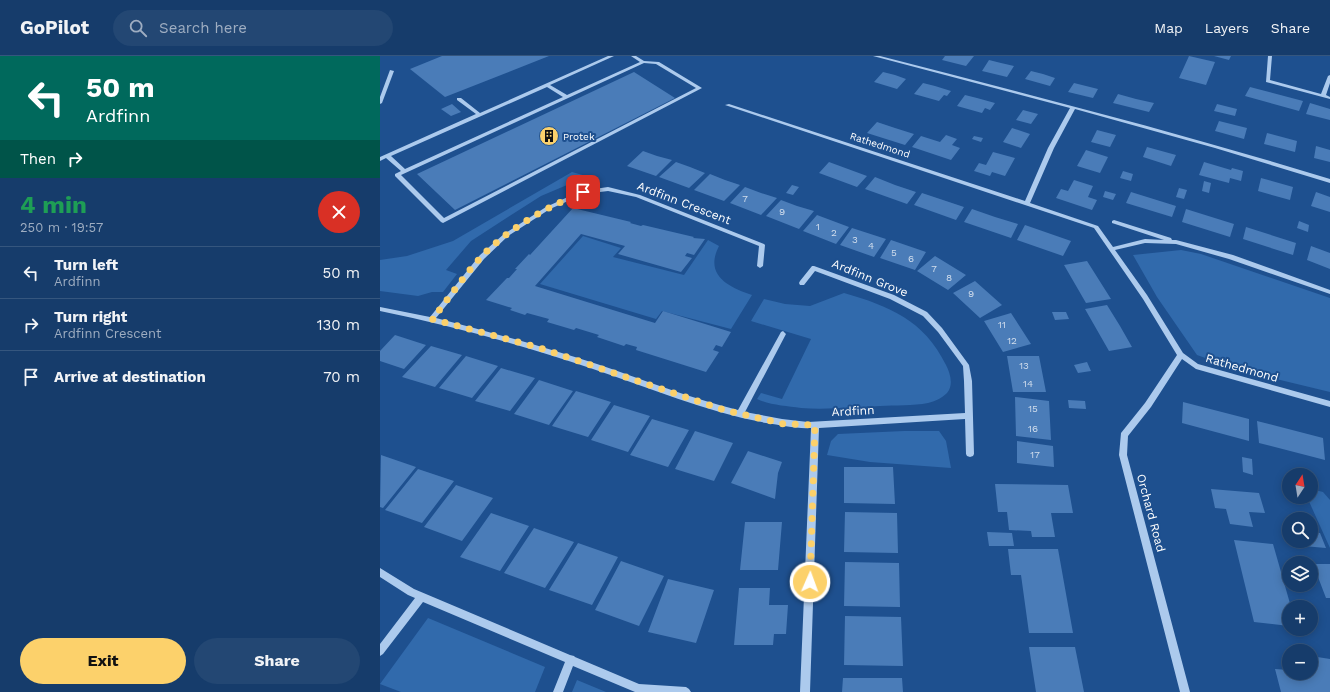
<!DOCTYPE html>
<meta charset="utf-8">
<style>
body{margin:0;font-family:"Work Sans",sans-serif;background:#234773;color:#f1f3f6;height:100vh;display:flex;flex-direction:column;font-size:15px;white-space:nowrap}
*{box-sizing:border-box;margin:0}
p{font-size:13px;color:#9eadc1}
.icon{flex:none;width:22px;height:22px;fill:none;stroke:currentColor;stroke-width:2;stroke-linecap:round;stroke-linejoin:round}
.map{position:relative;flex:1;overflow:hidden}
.panel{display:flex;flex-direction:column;background:#163c6b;width:380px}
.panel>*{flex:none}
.guide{background:#00695c;color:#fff;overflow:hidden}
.needle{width:26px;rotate:12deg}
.buttons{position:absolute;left:902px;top:412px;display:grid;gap:8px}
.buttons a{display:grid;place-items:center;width:36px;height:36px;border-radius:50%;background:#163c6b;box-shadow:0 2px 10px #0003,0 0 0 1px #35567e;font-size:20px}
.pin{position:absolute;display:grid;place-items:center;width:34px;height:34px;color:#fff;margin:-17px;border-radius:8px;box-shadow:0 2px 6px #0006}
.me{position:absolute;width:44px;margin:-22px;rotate:2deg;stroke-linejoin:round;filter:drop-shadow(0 0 3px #0008)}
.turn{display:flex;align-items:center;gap:14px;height:84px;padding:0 20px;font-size:18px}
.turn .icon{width:52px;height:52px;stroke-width:2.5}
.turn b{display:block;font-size:28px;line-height:34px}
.then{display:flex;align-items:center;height:38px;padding:0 20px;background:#0003;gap:8px;font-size:15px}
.round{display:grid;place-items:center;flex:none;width:42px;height:42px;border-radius:21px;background:#234773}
.head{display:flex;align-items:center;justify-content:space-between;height:68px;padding:0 20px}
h1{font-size:24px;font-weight:700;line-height:30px;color:#1e9e55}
.cta{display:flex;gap:8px;margin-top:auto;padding:8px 20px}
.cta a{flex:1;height:46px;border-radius:24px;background:#fcd16b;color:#111;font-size:16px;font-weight:700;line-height:46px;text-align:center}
.cta a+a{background:#234773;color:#f1f3f6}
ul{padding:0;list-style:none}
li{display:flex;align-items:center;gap:12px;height:52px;padding:0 20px;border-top:1px solid #35567e}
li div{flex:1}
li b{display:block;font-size:15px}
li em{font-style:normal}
header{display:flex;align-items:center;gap:24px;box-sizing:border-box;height:56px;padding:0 20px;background:#163c6b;border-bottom:1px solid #35567e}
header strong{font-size:19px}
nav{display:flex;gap:22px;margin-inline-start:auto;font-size:14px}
.search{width:280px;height:36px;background:#234773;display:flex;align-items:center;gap:10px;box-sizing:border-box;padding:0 14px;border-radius:22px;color:#9eadc1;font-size:15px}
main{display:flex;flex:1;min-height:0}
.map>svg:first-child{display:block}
.green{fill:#316aac}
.building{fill:#4a7cb8}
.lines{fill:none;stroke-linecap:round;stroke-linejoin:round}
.minor{fill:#accaed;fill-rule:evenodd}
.route{stroke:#fcd16b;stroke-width:7;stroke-dasharray:0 12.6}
.labels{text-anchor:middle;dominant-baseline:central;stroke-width:4;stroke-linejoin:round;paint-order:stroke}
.far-poi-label{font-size:10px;fill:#fff;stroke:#1e508f;text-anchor:start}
.far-street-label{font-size:10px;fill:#fff;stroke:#1e508f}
.number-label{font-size:10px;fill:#d2deed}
.street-label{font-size:12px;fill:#fff;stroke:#1e508f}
</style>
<header>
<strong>GoPilot</strong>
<div class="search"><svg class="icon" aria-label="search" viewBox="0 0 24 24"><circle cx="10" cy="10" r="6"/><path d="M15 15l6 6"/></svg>Search here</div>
<nav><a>Map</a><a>Layers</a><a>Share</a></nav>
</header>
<main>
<section class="panel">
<div class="guide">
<div class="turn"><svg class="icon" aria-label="left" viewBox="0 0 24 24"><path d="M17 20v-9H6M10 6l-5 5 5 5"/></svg><div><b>50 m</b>Ardfinn</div></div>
<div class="then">Then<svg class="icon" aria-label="right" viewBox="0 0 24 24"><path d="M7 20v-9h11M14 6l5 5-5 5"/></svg></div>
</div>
<div class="head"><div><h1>4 min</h1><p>250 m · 19:57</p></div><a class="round" style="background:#d93025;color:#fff"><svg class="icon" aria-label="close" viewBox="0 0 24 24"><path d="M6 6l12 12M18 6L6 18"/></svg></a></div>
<ul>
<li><svg class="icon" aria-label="left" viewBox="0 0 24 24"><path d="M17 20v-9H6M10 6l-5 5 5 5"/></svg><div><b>Turn left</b><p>Ardfinn</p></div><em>50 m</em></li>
<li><svg class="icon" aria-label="right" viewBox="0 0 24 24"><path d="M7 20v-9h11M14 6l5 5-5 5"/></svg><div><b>Turn right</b><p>Ardfinn Crescent</p></div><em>130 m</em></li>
<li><svg class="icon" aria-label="arrive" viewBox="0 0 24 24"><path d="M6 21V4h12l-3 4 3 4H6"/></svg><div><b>Arrive at destination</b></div><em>70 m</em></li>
</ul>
<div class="cta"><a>Exit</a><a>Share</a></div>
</section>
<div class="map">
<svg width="950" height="636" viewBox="0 0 950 636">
<rect width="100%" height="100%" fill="#1e508f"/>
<path class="green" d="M192 116 213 122 187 129 161 140 128 161 91 185 66 214 77 218 63 236H52L38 240 0 235V204L27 200 73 185Z
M203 180 241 192 233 201 304 219 328 184 339 190C324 219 348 231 372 239L351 273 282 255 276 263 160 228Z
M801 194 821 198 950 242V336L859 314 817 299 777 241 753 199Z
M464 237C509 250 544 264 566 309 570 317 574 329 567 337 561 343 555 345 548 347 533 350 515 349 500 350 475 351 446 354 421 352 406 350 390 349 377 343L381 337 402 343 431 283 371 265 384 243 405 248 430 250Z
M524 375H559L566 385 571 412 490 406 447 399 451 385 458 378Z
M931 433 943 436 950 444V492L927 441H931Z
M48 562 165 611 155 636H21L0 628Z
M197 624 226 636H192Z"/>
<path class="building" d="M62 0H169L65 41 30 13Z
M565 0H594L586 10 562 4Z
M809 0 835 6 826 29 799 22Z
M834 0H851L849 4Z
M609 4 621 7 634 10 627 21 602 15Z
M651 15 663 18 675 22 670 30 645 23Z
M254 16 295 42 75 154 37 118Z
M503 16 515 19 526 23 517 33 494 26Z
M543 27 555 30 571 35 567 40 564 39 559 45 534 38Z
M694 27 718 33 713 42 688 36Z
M870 31 923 45 919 55 865 40Z
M738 38 756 43 774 47 769 56 733 47Z
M585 39 597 42 615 47 610 54 605 52 602 57 577 50Z
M930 47 950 53V64L926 58Z
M72 48 81 56 71 60 61 53Z
M837 48 857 53 855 60 834 55Z
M643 54 658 58 651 68 636 64Z
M839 65 867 72 864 83 835 75Z
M497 66 515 72 534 78 525 89 487 77Z
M632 72 650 78 641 92 623 86Z
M717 74 736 79 730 91 711 86Z
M887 77 917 85 915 96 884 88Z
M566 79 577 83 572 89 580 92 571 104 532 91 541 80 560 86Z
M594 80 603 82 601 86 592 83Z
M936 90 950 94V106L934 102Z
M767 91 796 99 791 110 763 101Z
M706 94 728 101 720 117 697 110Z
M263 95 277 100 292 104 276 120 247 110Z
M613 96 635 102 625 120 612 116 610 120 594 115 599 107 606 109Z
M296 106 310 111 325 117 309 132 279 121Z
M449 106 487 120 477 131 439 117Z
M824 106 851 114 852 112 863 115 861 125 850 122 849 127 819 119Z
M743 115 753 118 751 125 740 122Z
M330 118 345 124 360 129 344 145 314 134Z
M495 121 515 129 536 136 527 148 485 133Z
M881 122 913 131 910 144 878 135Z
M694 124 713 130 708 141 717 144 712 154 676 142 681 133 688 135Z
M824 125 831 127 829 137 822 135Z
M412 129 419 131 413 139 406 137Z
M365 131 381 137 397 142 381 159 350 147Z
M799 132 807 134 804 143 796 141Z
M725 135 736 138 733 144 723 141Z
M751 136 796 150 792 161 746 147Z
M936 136 950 141V156L931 150Z
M542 137 584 151 576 164 534 149Z
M401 144 417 150 434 155 419 173 386 160Z
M193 152 251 166 250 167 261 170 263 169 314 181 313 182 325 183 314 199 307 197 305 200 312 202 301 216 238 198 245 190 201 178 155 230 275 267 283 255 351 276 342 291 336 289 333 294 339 296 326 316 256 294 257 291 246 288 244 290 217 281 219 279 196 272 194 274 167 266 169 263 147 257 145 259 130 254 132 252 106 244 127 222H129L137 213H135L149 198 150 199Z
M592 153 615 161 638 168 631 182 584 166Z
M806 153 854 168 850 181 802 166Z
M437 159 469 171 456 188 423 175Z
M919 165 929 169 928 176 917 172Z
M645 169 691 185 683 200 637 184Z
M866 171 916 187 913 199 863 183Z
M472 172 506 183 494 201 460 189Z
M511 184 546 196 535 214 500 202Z
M931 190 950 197V213L927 204Z
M555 200 586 219 568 234 537 215Z
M707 205 731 243 706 247 684 209Z
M595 225 622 249 600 262 573 237Z
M727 249 740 270 752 291 729 295 705 253Z
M672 256H686L689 263 675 264Z
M631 257 651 288 623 296 604 265Z
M15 279 46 289 24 313 0 305V295Z
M51 290 82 299 55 331 22 321Z
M86 300 118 310 92 342 59 332Z
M627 300H659L666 336H633Z
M707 306 711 315 698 317 694 309Z
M121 312 155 322 130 355 95 345Z
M159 324 193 335 169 369 134 358Z
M196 335 231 346 208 381 172 370Z
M635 341 669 345 671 384 636 380Z
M688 344 705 345 706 353 689 352Z
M803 346 869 363V385L802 367Z
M234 349 270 360 248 396 211 384Z
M272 363 309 374 288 411 250 399Z
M877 365 943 382 945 404 879 387Z
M315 375 353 387 334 425 295 413Z
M637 385 673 390 674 411 637 407Z
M368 395 402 406 398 417 395 443 351 427Z
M1 399 36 411 3 452 0 451Z
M862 401 872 403 873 419 863 416Z
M464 411H513L515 448 464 447Z
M38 413 74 425 42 467 5 454Z
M615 428 688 429 693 457H671L675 481H652L651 475 629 474 627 456H618Z
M76 429 113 442 82 485 44 471Z
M831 433 879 437 885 457 869 456 873 471 850 468 846 453 835 452Z
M465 456 517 457 518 497 464 496Z
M111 457 149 470 120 515 80 501Z
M365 466H402L398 514H360Z
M154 472 194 486 165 532 124 517Z
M607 476 632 477 634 490H609Z
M931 476 940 477 946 492 912 489 911 485H931Z
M854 484 893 488 911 551H909V570L874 566Z
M198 487 238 501 212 549 169 534Z
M628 493H678L693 577H649L641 519H631Z
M241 505 284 520 259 570 215 554Z
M465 506 519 507 520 551 464 550Z
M933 508H950V542H946Z
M288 523 334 534 316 587 268 576Z
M359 532H390L389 549H408L406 578H394L393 589H354Z
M465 560 521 561 523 610 464 609Z
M649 591H695L704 636H656Z
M931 600 950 603V636H901L895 613 909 614V617H931Z
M463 622H522L523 636H462Z"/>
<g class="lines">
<path class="minor" d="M228 0H234L170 29 187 39 260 6 251 0H256L264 5 279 6 322 32 63 167 61 166 15 120V118L21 115 6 102 0 105V101L96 58 77 44V42H81L100 57ZM264 7 276 8 316 32 64 162 21 119ZM167 31 183 41 25 113 11 100Z
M493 0H500C651 39 801 77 950 123V127L835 92 695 53 674 92 650 147 718 170 733 191 765 183 784 184 732 167V165L734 164 791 182 792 184H796L853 199 950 234V238L849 203 796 188 765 187 735 194 767 239 803 297 818 308 950 345V351L816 313 802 303 771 351 748 380 747 399 810 636H800L739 399 741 377 765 347 797 299 763 243 714 172 345 49 349 48 645 145 668 92 690 52Z
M888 0H892L890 24 941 38 948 20 950 19V27L946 39 950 41V43L886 26Z
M10 14 14 15 2 47 0 48V41Z
M228 131 260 139 384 188 385 189 383 210 380 212 377 210 379 190 256 141 228 135 204 138 170 153 128 180 104 203 56 262C110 276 164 291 217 308 264 324 310 342 358 354L401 276 403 275 406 278 365 356 402 363 428 366 585 357 584 325 583 310 558 276 543 260 510 243 435 215 424 229H420L419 227 420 225 432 210H434L514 239 547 256 562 272 589 309 592 325 594 398 593 400 590 401 587 400 586 398 585 363 439 372 430 636H420L431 372C416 373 401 369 386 367 327 356 270 332 213 313 143 289 72 270 0 255V251L50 261 100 199 124 178 166 151 201 135Z
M0 512 34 533 190 599 194 600 195 601 259 628 306 631 309 633 311 636H255L193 610 183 636H173L185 606 43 546 3 598 0 600V588L35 542 28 539 0 521Z"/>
</g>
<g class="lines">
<path class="route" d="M203 136C166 152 130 171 102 200 84 219 69 243 52 263L160 292 344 354 404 368 435 369 430 526"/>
</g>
<defs>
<g id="building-disc" transform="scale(1)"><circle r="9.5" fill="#fcd16b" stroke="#1e508f"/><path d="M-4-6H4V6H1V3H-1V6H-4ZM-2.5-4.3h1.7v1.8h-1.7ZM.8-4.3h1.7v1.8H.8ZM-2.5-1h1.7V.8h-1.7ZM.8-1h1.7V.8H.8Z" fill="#111"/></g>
</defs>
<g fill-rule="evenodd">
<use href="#building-disc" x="169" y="80"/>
</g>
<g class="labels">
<g class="far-poi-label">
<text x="183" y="80">Protek</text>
</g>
<g class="far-street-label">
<text transform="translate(500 89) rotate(18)">Rathedmond</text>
</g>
<g class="number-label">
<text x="365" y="142">7</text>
<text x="402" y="155">9</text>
<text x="438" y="170">1</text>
<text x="454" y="176">2</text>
<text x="475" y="183">3</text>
<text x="491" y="189">4</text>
<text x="514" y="196">5</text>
<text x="531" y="202">6</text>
<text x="554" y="212">7</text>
<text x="569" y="221">8</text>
<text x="591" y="237">9</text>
<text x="622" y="268">11</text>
<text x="632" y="284">12</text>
<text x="644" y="309">13</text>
<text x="648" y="327">14</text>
<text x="653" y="352">15</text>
<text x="653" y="372">16</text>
<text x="655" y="398">17</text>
</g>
<g class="street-label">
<text transform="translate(304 147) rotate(21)">Ardfinn Crescent</text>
<text transform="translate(490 222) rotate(22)">Ardfinn Grove</text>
<text transform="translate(862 312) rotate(16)">Rathedmond</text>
<text transform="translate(473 355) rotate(-3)">Ardfinn</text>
<text transform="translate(771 457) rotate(75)">Orchard Road</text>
</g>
</g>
</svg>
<div class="buttons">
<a><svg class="needle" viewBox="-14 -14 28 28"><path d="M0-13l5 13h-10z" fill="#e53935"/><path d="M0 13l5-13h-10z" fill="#9eadc1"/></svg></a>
<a><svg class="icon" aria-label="search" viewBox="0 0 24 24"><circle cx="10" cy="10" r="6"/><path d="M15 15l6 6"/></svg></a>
<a><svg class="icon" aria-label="layers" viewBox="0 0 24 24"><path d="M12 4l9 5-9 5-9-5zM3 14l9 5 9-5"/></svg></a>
<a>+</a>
<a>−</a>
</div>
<div class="pin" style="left:203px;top:136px;background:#d93025"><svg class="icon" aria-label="arrive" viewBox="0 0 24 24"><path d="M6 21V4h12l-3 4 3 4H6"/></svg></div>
<svg class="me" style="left:430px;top:526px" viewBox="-20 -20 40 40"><circle r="17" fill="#fcd16b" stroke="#fff" stroke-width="3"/><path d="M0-11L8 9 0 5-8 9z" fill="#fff"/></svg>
</div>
</main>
